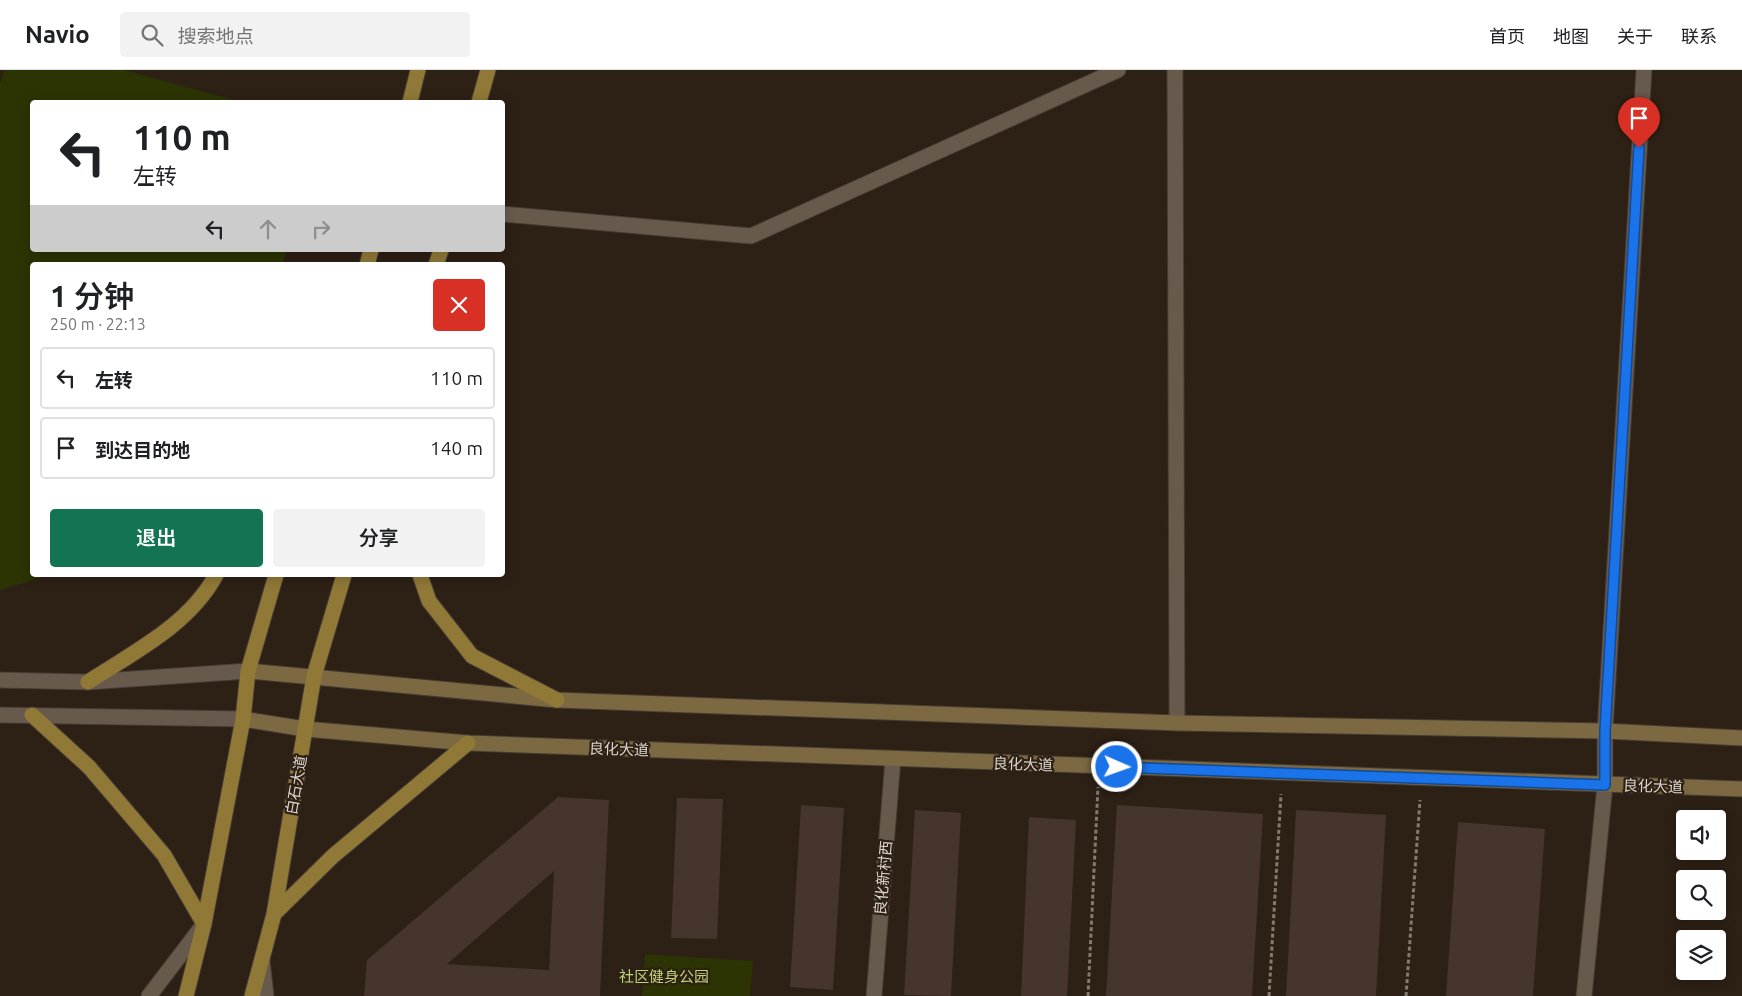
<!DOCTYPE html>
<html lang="zh">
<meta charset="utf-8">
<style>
body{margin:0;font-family:Ubuntu,"Noto Sans SC",sans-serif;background:#f2f2f2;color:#202124;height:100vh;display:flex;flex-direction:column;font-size:19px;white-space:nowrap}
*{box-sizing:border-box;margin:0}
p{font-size:16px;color:#757577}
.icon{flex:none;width:28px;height:28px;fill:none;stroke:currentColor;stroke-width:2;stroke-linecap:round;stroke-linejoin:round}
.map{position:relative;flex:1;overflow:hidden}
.drawer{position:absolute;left:30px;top:192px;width:475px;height:315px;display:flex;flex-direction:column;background:#fff;border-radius:5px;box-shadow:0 2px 12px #0003}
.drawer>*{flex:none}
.top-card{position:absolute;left:30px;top:30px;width:475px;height:152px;border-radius:5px;box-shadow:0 2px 12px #0003;background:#fff;color:#202124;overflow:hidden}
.buttons{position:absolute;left:1676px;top:740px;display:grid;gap:10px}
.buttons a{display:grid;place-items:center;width:50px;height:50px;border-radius:5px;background:#fff;box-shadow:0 2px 12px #0003;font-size:25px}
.pin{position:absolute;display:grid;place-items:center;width:42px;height:42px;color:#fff;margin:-51px -21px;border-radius:50% 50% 50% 0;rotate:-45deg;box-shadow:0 0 5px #0007}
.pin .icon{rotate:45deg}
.me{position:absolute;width:55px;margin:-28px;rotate:92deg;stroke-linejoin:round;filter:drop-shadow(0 0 4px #0008)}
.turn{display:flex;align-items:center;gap:18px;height:105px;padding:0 20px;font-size:22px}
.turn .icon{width:65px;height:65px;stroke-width:2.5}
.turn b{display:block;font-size:35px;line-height:42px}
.lanes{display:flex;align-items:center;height:48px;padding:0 20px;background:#0003;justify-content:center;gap:25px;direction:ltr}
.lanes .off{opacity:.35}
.round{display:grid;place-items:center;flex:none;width:52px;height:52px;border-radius:5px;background:#f2f2f2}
.overview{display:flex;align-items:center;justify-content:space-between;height:85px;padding:0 20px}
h1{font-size:30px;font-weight:600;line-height:38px}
.action{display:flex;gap:10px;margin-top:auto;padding:10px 20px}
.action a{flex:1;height:58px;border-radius:5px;background:#127453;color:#fff;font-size:20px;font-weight:600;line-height:58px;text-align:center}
.action a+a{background:#f2f2f2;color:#202124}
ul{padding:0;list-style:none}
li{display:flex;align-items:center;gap:15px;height:62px;margin:0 10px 8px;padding:0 10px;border:2px solid #e0e0e0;border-radius:5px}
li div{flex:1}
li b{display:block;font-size:19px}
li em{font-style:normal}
header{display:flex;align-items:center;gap:30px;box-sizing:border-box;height:70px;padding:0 25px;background:#fff;border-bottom:1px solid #e0e0e0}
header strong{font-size:24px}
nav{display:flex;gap:28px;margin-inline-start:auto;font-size:18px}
.search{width:350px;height:45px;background:#f2f2f2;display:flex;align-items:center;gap:12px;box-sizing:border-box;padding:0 18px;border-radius:5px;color:#757577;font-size:19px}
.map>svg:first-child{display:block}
.green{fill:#2c3404}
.building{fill:#45352d;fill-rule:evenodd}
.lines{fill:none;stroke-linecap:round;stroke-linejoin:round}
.street-casing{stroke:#453b33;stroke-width:17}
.secondary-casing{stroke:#453b33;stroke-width:17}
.primary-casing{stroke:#453b33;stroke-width:17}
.path{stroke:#847a70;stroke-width:3;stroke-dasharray:4 2.5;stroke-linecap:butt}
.street{stroke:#68594d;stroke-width:15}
.secondary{stroke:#7c6942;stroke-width:15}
.primary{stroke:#907937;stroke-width:15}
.route-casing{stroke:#114b97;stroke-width:12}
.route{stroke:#1a73e8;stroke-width:9}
.labels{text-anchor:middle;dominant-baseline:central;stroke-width:4.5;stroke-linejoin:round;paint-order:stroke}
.street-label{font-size:15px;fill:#ded6ce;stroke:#2d2015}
.park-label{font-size:15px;fill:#bed377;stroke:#2d2015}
</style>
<header>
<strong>Navio</strong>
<div class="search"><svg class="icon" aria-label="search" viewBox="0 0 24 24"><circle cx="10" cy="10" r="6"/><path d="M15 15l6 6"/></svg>搜索地点</div>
<nav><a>首页</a><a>地图</a><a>关于</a><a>联系</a></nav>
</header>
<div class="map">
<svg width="1742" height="926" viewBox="0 0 1742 926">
<rect width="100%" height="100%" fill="#2d2015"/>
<path class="green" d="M4 0H124L241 32H32V180H287L282 195H32V505H48L0 520V14Z
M645 884 753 891 750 926H642Z"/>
<path class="building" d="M558 727 609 730 600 926H364L367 890ZM554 801 549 900 447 894Z
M677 728 723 729 717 869 671 868Z
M801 735 844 738 833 920 790 917Z
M1117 735 1263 744 1252 926H1106Z
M915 740 961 743 951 926 904 925Z
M1296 740 1386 745 1376 926H1286Z
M1029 747 1076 750 1067 926H1021Z
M1458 752 1545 759 1533 926H1446Z"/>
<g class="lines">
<g class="street-casing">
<path id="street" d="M1175 0 1177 653
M502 144 751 166 1118 0
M0 610 88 612 248 601
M0 645 243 649
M262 890 266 926
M149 926 204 854
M874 926 893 689
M1584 926 1605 715V661L1644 0"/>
</g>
<g class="secondary-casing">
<path id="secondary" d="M248 601 557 630 1177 653 1605 661 1742 668
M243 649 305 659 468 673 1742 719"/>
</g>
<g class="primary-casing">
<path id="primary" d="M410 32 418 0
M479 32 488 0
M367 195 371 180
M436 195 441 180
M420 505 429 531 472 586 557 630
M88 612C134 582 189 555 216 505
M32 645 89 697 164 785 204 854
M274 844 333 786 468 673
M186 926 204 854 243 649 248 601 276 505
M252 926 274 844 314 606 344 505"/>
</g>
<path class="path" d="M1088 926 1098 717
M1269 926 1281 724
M1406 926 1420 730"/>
<use href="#street" class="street"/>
<use href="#secondary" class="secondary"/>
<use href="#primary" class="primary"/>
</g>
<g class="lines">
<g class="route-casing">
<path id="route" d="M1117 697 1605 715V661L1639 78"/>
</g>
<use href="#route" class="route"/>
</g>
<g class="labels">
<g class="street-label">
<text transform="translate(619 679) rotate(2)">良化大道</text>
<text transform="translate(1023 694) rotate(2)">良化大道</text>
<text transform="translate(296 715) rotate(-80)">白石大道</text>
<text transform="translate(1653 716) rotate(2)">良化大道</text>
<text transform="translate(883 808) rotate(-85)">良化新村西</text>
</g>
<g class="park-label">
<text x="664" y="906">社区健身公园</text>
</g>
</g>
</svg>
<div class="buttons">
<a><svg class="icon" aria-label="sound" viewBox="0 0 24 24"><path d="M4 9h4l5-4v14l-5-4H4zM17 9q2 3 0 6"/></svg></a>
<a><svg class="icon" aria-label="search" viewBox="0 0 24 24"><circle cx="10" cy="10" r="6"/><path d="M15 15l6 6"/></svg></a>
<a><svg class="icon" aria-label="layers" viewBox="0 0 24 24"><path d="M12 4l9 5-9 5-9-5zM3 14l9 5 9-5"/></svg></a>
</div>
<div class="pin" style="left:1639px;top:78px;background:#d93025"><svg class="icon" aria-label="arrive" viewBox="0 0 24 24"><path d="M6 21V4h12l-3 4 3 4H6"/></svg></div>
<svg class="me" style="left:1117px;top:697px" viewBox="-20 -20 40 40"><circle r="17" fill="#1a73e8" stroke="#fff" stroke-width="3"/><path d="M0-11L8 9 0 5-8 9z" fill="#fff"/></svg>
<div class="top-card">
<div class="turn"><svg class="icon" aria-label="left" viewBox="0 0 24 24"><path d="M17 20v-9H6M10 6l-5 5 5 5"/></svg><div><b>110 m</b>左转</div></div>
<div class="lanes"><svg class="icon" aria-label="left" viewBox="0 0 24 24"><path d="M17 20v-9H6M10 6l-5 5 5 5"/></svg><svg class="icon off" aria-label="ahead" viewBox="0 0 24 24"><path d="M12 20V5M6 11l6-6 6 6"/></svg><svg class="icon off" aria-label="right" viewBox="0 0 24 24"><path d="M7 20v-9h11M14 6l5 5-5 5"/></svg></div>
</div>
<section class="drawer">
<div class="overview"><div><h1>1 分钟</h1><p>250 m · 22:13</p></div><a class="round" style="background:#d93025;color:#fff"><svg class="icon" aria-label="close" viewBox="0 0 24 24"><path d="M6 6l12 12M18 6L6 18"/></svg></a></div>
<ul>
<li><svg class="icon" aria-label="left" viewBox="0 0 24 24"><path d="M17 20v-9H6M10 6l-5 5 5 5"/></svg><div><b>左转</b></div><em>110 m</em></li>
<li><svg class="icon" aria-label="arrive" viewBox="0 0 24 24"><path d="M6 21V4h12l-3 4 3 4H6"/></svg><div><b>到达目的地</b></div><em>140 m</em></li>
</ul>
<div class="action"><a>退出</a><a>分享</a></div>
</section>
</div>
